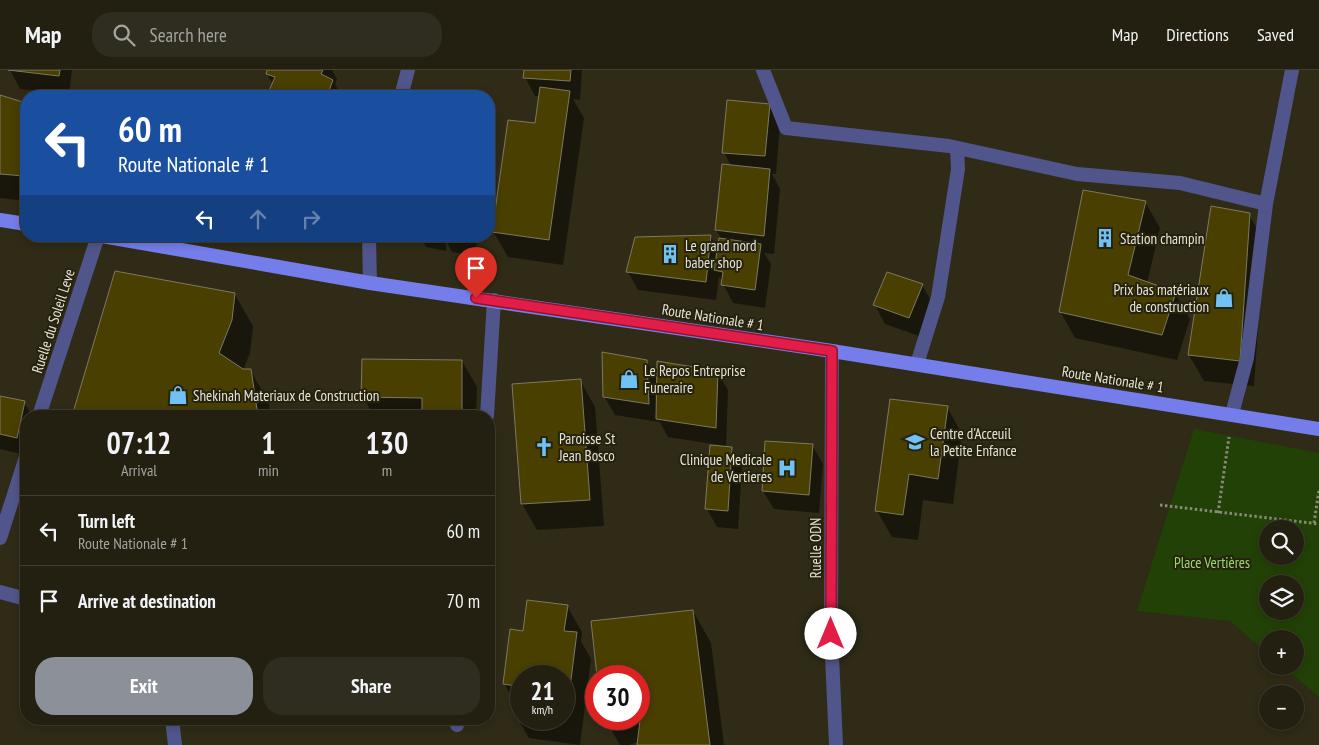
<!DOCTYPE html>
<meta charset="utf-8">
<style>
body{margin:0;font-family:"PT Sans Narrow",sans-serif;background:#2f2d1f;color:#f1f3f6;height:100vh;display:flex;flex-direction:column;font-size:19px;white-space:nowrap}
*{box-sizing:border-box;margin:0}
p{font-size:16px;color:#a3a39f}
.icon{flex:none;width:28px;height:28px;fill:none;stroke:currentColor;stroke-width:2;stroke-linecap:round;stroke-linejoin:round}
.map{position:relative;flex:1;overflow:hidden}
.panel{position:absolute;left:20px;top:340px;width:475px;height:315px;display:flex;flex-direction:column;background:#232011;border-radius:20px;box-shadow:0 2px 8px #0003,0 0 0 1px #403e31}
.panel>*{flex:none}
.hud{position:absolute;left:20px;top:20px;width:475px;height:152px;border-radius:20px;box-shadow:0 2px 8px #0003,0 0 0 1px #403e31;background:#1a4fa0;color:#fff;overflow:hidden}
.controls{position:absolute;left:1259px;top:450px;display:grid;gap:10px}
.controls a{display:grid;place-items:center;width:45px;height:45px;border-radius:50%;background:#232011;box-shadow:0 2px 8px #0003,0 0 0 1px #403e31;font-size:25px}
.speed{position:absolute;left:510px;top:595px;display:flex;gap:10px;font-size:25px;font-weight:700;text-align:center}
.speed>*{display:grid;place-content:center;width:65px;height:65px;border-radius:50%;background:#232011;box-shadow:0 2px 8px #0003,0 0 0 1px #403e31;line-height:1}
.speed small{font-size:12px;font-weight:400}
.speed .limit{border:8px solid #d22;background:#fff;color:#111}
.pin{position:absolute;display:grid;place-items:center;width:42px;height:42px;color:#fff;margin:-51px -21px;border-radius:50% 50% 50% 0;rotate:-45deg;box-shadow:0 0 5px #0007}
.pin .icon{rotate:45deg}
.me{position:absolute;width:55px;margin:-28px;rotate:0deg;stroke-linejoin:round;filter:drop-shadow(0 0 4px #0008)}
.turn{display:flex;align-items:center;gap:18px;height:105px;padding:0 15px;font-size:22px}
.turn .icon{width:65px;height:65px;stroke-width:2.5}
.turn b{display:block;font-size:35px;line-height:42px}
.lanes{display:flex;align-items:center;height:48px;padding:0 15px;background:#0003;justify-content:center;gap:25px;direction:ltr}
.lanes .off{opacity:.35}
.eta{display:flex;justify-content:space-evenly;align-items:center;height:85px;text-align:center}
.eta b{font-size:30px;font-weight:700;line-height:35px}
.button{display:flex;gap:10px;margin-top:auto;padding:10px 15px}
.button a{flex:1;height:58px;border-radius:20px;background:#8c9099;color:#fff;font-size:20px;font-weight:700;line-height:58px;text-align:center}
.button a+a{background:#2f2d1f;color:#f1f3f6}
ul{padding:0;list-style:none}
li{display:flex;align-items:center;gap:15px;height:70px;padding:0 15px;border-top:1px solid #403e31}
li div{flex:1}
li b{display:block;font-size:19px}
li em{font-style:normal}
header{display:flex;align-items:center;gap:30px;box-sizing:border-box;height:70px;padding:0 25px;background:#232011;border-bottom:1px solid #403e31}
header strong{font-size:24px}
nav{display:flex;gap:28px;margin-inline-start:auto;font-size:18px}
.search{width:350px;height:45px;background:#2f2d1f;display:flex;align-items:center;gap:12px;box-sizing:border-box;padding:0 18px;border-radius:20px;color:#a3a39f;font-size:19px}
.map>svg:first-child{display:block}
.green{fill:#224106;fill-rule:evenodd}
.shadow{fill:#0007;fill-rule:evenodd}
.building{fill:#493f00;stroke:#7c7962}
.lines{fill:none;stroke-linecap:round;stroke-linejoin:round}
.path{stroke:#8b8878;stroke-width:3;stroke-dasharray:2.5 2.5;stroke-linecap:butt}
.service{stroke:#50568b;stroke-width:14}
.minor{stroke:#50568b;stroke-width:14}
.primary{stroke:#747dea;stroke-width:14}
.route-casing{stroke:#92132f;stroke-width:12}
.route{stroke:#e11d48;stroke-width:9}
.labels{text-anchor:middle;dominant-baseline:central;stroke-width:4;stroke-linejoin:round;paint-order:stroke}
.poi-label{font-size:15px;fill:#e5e3d6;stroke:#25220e;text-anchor:start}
.street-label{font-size:15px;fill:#e5e3d6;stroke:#25220e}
.park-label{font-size:15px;fill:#96d96a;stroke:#25220e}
</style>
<header>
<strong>Map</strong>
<div class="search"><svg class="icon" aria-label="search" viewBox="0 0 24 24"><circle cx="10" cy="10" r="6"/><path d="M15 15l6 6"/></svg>Search here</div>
<nav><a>Map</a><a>Directions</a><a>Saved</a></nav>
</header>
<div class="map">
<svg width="1319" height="675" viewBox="0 0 1319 675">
<rect width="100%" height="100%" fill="#2f2b17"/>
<path class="green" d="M1194 359 1319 383V627L1283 596H1295V569H1268L1267 583 1230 551 1137 541ZM1268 459H1295V486H1268ZM1268 514H1295V541H1268Z"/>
<path class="shadow" d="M10 0H72L69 24 20 19Z
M269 0H332L337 9 335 14 342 26H271L270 23 273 14 267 4Z
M525 0H582L580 30 573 29 584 48 563 195 508 187 493 161 536 55 540 26H535L525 7Z
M0 26 26 35V131L0 128Z
M769 36 780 54 776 104H772L780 119 774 184 764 183 771 194 765 238 733 233 719 206 716 230 638 220 628 202 711 167 718 180 722 170 716 160 731 96 724 82Z
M1145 132 1160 158 1147 213 1175 223 1190 249 1177 290 1075 268 1060 241Z
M1249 145 1264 171 1254 316 1204 311 1189 285Z
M419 166H478L475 186 452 182 446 171V181L426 177Z
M115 203 235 225 253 256 250 283 243 300H250L269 332 270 346H73Z
M922 215 933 234 919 266 885 254 875 235Z
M363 290 462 291 477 317 476 346H374L363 327Z
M646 291 658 311 717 302 728 320 726 376 668 367 660 352 615 345 604 326Z
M580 310 595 337 604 456 537 460 522 434Z
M0 327 24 332 32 346H26V385L0 379Z
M947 337 962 364 953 434 923 430 918 470 892 467 877 441Z
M812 375 823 394 819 443 774 439 763 421Z
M731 378 742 397 738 459 717 457 707 439Z
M567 536 582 562 581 571 591 589 580 675 529 668 514 642 515 633 504 613 524 562ZM521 606H564V649H521Z
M693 541 711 573 724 675H638V672L629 675H620L605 649H639V606H599L593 552Z"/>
<path class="building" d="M8 0H60L59 6Z
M267 0H323L321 4 333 10 327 26H309L294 20 292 26H276L268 23 275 7 266 4Z
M524 0H571L570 11 523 8Z
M540 17 570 21 549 170 492 162 508 50 535 53Z
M0 25 26 33V100L24 106 0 104Z
M727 30 770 34 765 86 722 83Z
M722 94 770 99 764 166 715 160Z
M1083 120 1146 131 1128 205 1176 222 1162 265 1059 242Z
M1211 136 1250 143 1240 291 1188 285Z
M711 165 706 212 626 202 635 167Z
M719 168 761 174 755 220 721 215 723 202 714 200Z
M115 201 235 223 232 250 219 283 243 299H251L258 346H72Z
M887 202 923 214 909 248 873 235Z
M602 282 647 290 649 334 603 327Z
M362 289 462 290V346H422V328L361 327Z
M657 291 718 301 716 358 656 349Z
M581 309 590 430 521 434 512 314Z
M0 326 25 331 17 368 0 364Z
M890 329 948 336 938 409 909 404 903 445 875 441Z
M765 371 813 374 809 425 762 421Z
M710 375 732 377 728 441 705 439Z
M527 530 568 535 564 561 577 562 566 649H563L564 606H521V643L513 642 516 616 503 614 510 559 523 561Z
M693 540 710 675H637L642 634 639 635V606H597L591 551Z"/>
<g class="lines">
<path class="path" d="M1160 435 1319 454
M1218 443 1229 367
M1314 453 1319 420"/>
<path class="service" d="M487 346 494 230
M0 522 26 529
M172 649 175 675
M457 655 458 649"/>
<path class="minor" d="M763 0 786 58 949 76 1077 104 1180 113 1266 134
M401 26 408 0
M369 166 370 213
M832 281 831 564 836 675
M917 294 938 227 958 99 957 78
M1232 344 1247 288 1266 134 1292 0
M39 346 98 166
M0 468 26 387"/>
<path class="primary" d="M0 150 26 154
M102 166 370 213 832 281 1319 359"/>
</g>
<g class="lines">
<g class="route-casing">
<path id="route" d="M476 228 832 281 831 564"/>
</g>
<use href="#route" class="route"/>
</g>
<defs>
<g id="building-bare" transform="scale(1.5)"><path d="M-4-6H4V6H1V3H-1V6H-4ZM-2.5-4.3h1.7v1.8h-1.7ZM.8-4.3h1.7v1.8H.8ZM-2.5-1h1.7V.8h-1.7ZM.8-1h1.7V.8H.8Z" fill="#70c1f4" stroke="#25220e" stroke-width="2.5" paint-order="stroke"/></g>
<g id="shop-bare" transform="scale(1.5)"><path d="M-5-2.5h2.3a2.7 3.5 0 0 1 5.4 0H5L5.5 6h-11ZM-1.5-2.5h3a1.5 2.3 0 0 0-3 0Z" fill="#70c1f4" stroke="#25220e" stroke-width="2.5" paint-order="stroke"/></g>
<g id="school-bare" transform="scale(1.5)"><path d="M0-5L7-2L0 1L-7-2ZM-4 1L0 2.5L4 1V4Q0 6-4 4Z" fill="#70c1f4" stroke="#25220e" stroke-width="2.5" paint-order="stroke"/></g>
<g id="church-bare" transform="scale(1.5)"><path d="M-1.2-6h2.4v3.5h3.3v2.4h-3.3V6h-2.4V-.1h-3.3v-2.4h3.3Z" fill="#70c1f4" stroke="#25220e" stroke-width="2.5" paint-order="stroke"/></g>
<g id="hospital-bare" transform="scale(1.5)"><path d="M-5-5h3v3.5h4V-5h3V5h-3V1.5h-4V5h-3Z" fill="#70c1f4" stroke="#25220e" stroke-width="2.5" paint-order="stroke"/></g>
</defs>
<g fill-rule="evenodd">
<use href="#building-bare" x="1105" y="168"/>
<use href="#building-bare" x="670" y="184"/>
<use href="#shop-bare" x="1224" y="228"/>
<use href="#shop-bare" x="629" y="309"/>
<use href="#shop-bare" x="178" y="325"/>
<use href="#school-bare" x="915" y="372"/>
<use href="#church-bare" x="544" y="377"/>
<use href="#hospital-bare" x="787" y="398"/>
</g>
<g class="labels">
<g class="poi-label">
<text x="1120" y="168">Station champin</text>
<text x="685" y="175">Le grand nord<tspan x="685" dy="17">baber shop</tspan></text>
<text x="1209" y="219" text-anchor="end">Prix bas matériaux<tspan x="1209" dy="17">de construction</tspan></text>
<text x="644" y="300">Le Repos Entreprise<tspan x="644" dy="17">Funeraire</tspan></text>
<text x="193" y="325">Shekinah Materiaux de Construction</text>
<text x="930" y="363">Centre d'Acceuil<tspan x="930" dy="17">la Petite Enfance</tspan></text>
<text x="559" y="368">Paroisse St<tspan x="559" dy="17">Jean Bosco</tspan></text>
<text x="772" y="389" text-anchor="end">Clinique Medicale<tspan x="772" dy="17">de Vertieres</tspan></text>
</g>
<g class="street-label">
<text transform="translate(713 247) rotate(9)">Route Nationale # 1</text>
<text transform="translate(53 251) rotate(-72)">Ruelle du Soleil Leve</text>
<text transform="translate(1113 309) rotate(9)">Route Nationale # 1</text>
<text transform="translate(815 478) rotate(-90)">Ruelle ODN</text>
</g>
<g class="park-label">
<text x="1212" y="492">Place Vertières</text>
</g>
</g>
</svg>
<div class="controls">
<a><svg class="icon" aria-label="search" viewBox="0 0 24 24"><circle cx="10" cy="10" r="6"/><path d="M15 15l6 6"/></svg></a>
<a><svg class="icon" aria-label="layers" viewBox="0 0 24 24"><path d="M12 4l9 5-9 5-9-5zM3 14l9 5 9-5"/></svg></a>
<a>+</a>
<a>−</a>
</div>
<div class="speed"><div>21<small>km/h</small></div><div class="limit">30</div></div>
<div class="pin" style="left:476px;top:228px;background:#d93025"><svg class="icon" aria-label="arrive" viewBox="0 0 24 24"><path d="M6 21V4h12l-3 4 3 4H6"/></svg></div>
<svg class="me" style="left:831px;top:564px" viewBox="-20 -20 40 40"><circle r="19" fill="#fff"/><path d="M0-13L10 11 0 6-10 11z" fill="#e11d48"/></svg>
<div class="hud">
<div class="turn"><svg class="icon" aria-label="left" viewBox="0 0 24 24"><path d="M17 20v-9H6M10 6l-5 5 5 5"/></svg><div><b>60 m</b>Route Nationale # 1</div></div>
<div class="lanes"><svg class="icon" aria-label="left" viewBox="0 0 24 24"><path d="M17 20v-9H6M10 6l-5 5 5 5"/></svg><svg class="icon off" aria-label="ahead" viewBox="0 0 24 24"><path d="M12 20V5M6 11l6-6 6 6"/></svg><svg class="icon off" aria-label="right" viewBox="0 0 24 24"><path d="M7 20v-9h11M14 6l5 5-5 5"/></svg></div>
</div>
<section class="panel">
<div class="eta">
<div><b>07:12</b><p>Arrival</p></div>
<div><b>1</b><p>min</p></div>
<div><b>130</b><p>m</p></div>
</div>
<ul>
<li><svg class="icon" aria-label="left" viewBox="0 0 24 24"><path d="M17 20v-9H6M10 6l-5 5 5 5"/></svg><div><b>Turn left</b><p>Route Nationale # 1</p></div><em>60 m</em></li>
<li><svg class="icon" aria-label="arrive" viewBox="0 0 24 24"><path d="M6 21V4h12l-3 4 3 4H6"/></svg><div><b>Arrive at destination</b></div><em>70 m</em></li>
</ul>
<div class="button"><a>Exit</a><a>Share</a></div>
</section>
</div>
